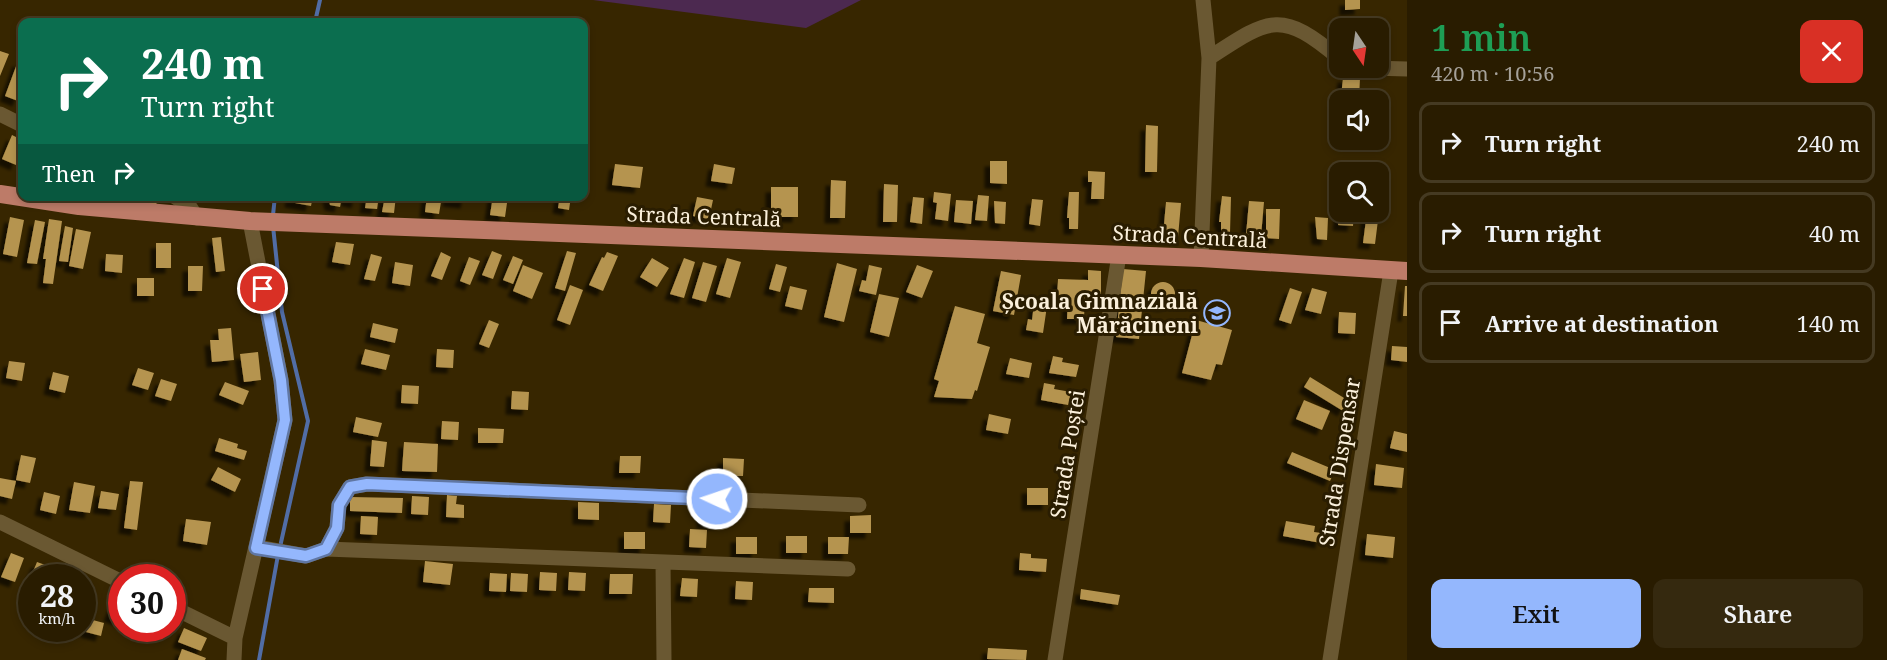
<!DOCTYPE html>
<meta charset="utf-8">
<style>
body{margin:0;font-family:"Noto Serif",serif;background:#35290f;color:#f1f3f6;height:100vh;display:flex;flex-direction:column;font-size:22px;white-space:nowrap}
*{box-sizing:border-box;margin:0}
p{font-size:20px;color:#a5a199}
.icon{flex:none;width:33px;height:33px;fill:none;stroke:currentColor;stroke-width:2;stroke-linecap:round;stroke-linejoin:round}
.map{position:relative;flex:1;overflow:hidden}
.side{display:flex;flex-direction:column;background:#291c00;width:480px}
.side>*{flex:none}
.hud{position:absolute;left:18px;top:18px;width:570px;height:183px;border-radius:12px;box-shadow:0 3px 9px #0003,0 0 0 2px #453a22;background:#0b6e4f;color:#fff;overflow:hidden}
.needle{width:39px;rotate:167deg}
.fabs{position:absolute;left:1329px;top:18px;display:grid;gap:12px}
.fabs a{display:grid;place-items:center;width:60px;height:60px;border-radius:12px;background:#291c00;box-shadow:0 3px 9px #0003,0 0 0 2px #453a22;font-size:30px}
.speed{position:absolute;left:18px;top:564px;display:flex;gap:12px;font-size:30px;font-weight:700;text-align:center}
.speed>*{display:grid;place-content:center;width:78px;height:78px;border-radius:50%;background:#291c00;box-shadow:0 3px 9px #0003,0 0 0 2px #453a22;line-height:1}
.speed small{font-size:15px;font-weight:400}
.speed .limit{border:9px solid #d22;background:#fff;color:#111}
.pin{position:absolute;display:grid;place-items:center;width:51px;height:51px;color:#fff;margin:-26px;border:3px solid #fff;border-radius:50%;box-shadow:0 2px 6px #0007}
.me{position:absolute;width:66px;margin:-33px;rotate:273deg;stroke-linejoin:round;filter:drop-shadow(0 0 4px #0008)}
.turn{display:flex;align-items:center;gap:21px;height:126px;padding:0 24px;font-size:27px}
.turn .icon{width:78px;height:78px;stroke-width:2.5}
.turn b{display:block;font-size:42px;line-height:51px}
.then{display:flex;align-items:center;height:57px;padding:0 24px;background:#0003;gap:12px;font-size:22px}
.round{display:grid;place-items:center;flex:none;width:63px;height:63px;border-radius:12px;background:#35290f}
.summary{display:flex;align-items:center;justify-content:space-between;height:102px;padding:0 24px}
h1{font-size:36px;font-weight:600;line-height:45px;color:#1e9e55}
.cta{display:flex;gap:12px;margin-top:auto;padding:12px 24px}
.cta a{flex:1;height:69px;border-radius:12px;background:#94b7fd;color:#111;font-size:24px;font-weight:600;line-height:69px;text-align:center}
.cta a+a{background:#35290f;color:#f1f3f6}
ul{padding:0;list-style:none}
li{display:flex;align-items:center;gap:18px;height:81px;margin:0 12px 9px;padding:0 12px;border:3px solid #453a22;border-radius:12px}
li div{flex:1}
li b{display:block;font-size:22px}
li em{font-style:normal}
main{display:flex;flex:1;min-height:0}
.map>svg:first-child{display:block}
.green{fill:#4c2950}
.lines{fill:none;stroke-linecap:round;stroke-linejoin:round}
.stream{stroke:#516da6;stroke-width:4}
.building{fill:#b59450;filter:url(#shadow)}
.minor{stroke:#6a5832;stroke-width:15}
.major{stroke:#bd7b68;stroke-width:18}
.route-casing{stroke:#6077a4;stroke-width:15}
.route{stroke:#94b7fd;stroke-width:10}
.labels{text-anchor:middle;dominant-baseline:central;stroke-width:6;stroke-linejoin:round;paint-order:stroke}
.street-label{font-size:21px;fill:#fbf0db;stroke:#2a1d01}
.poi-label{font-size:21px;font-weight:bold;fill:#fbf0db;stroke:#2a1d01;text-anchor:end}
</style>
<main>
<div class="map">
<svg width="1407" height="660" viewBox="0 0 1407 660">
<defs>
<filter id="shadow"><feDropShadow dx="-5.5" dy="5.5" stdDeviation="1.5" flood-color="#0009"/></filter>
</defs>
<rect width="100%" height="100%" fill="#372600"/>
<path class="green" d="M593 0H861L806 28Z"/>
<g class="lines">
<path class="stream" d="M315 22 320 0
M273 215 275 196
M273 226 282 312 308 421 280 547
M259 660 278 555"/>
</g>
<path class="building" d="M1345 0H1360V9L1345 10Z
M1366 18H1375V28H1365Z
M0 51 9 54 0 76Z
M18 61 22 62V90L18 101 5 96Z
M1343 77 1360 78 1359 99 1341 98Z
M1146 125 1158 126 1157 172H1145Z
M12 135 22 140V148L16 165 2 159Z
M990 161H1007V184L990 183Z
M615 164 643 167 640 188 612 185Z
M714 164 735 168 732 184 711 181Z
M1088 171 1105 172 1104 199H1091L1092 182H1088Z
M831 180 846 181 845 218H830Z
M884 184 898 185 897 222H883Z
M771 187H798V217H771Z
M934 192 951 194 948 221 935 219 937 203 933 202Z
M1069 192H1079L1078 229H1069V218H1067Z
M978 195 989 196 987 221 975 220Z
M132 196H158L156 206 131 201Z
M291 196H313L311 206 290 202Z
M328 196H342L340 207 330 205Z
M347 196H358L357 203 346 200Z
M367 196H379L377 209 365 208Z
M385 196H396L394 213 382 212Z
M427 196H442L439 214 425 212Z
M449 196H467L466 203 448 201Z
M493 196H508L505 217 490 215Z
M560 196H571L569 210 558 208Z
M1222 196 1231 197 1230 233H1221V222H1219Z
M697 197 713 200 709 219 693 216Z
M913 197 924 198 922 224 910 222Z
M1032 199 1043 200 1040 226 1029 224Z
M956 200 973 201 971 224 954 222Z
M994 201 1006 202 1005 224 995 223Z
M1249 201 1264 202 1261 236 1246 235Z
M1166 202 1181 203 1178 237 1163 236Z
M1266 209H1280L1279 239 1266 238Z
M1340 212H1354L1353 226 1338 225Z
M1367 212H1379L1375 244 1363 243Z
M10 217 24 220 17 257 3 254Z
M1315 217 1328 218 1327 240 1317 239Z
M49 219 62 221 53 284 43 283 46 259H43Z
M35 220 45 222 37 264 27 263Z
M65 226 73 228 68 262 59 261Z
M76 229 91 232 83 269 69 266Z
M221 237 225 271 216 272 212 238Z
M336 242 354 244 350 265 332 262Z
M156 243H171V268H156Z
M492 251 502 255 493 279 482 275Z
M567 251 576 253 565 291 555 288Z
M441 252 451 257 442 280 431 276Z
M607 252 618 256 603 291 589 285 602 257 604 258Z
M106 254 123 255 122 273 105 271Z
M371 254 382 257 375 281 364 279Z
M513 256 523 260 513 284 503 280Z
M469 257 480 261 470 285 460 281Z
M652 258 669 268 657 287 640 277Z
M684 258 695 262 684 298 670 294Z
M727 258 741 262 730 298 716 294Z
M395 262 413 265 410 286 392 283Z
M703 262 717 266 706 302 692 298Z
M837 263 857 269 844 322 824 317Z
M776 264 787 267 780 292 769 289Z
M523 265 543 273 532 299 513 291Z
M869 265 882 268 876 295 859 291 862 280 866 281Z
M917 265 933 271 922 298 906 292Z
M188 266H203L202 291H188Z
M1123 269 1146 271 1139 339 1116 337Z
M1088 270 1101 271V295L1085 294 1084 319H1067L1068 296H1057L1058 279 1088 280Z
M1001 271 1021 275 1014 315 993 311Z
M137 278H154V296H137Z
M1151 294a12 12 0 1 1 24 0a12 12 0 1 1-24 0Z
M570 285 583 290 570 325 557 320Z
M790 286 807 290 802 310 785 306Z
M1405 286H1407V316H1403Z
M1290 288 1302 292 1291 324 1279 320Z
M1312 288 1327 292 1321 314 1305 310Z
M879 294 899 298 889 337 870 332Z
M1034 304 1047 306 1043 333 1026 330 1028 319 1032 320Z
M955 306 985 314 977 343 990 347 977 391 975 390 972 399 934 397 939 381 934 379Z
M1339 312 1356 313 1355 334 1338 333Z
M489 320 499 324 489 348 479 344Z
M1196 320 1232 330 1222 365 1216 364 1211 380 1182 373Z
M373 323 398 329 395 343 370 337Z
M231 328 234 360 212 362 210 340H219L218 329Z
M1392 346 1407 347V362L1391 360Z
M365 349 390 355 386 370 361 364Z
M437 349 454 350 453 368 436 367Z
M258 352 261 380 244 382 240 354Z
M1053 356 1063 358 1062 362 1079 365 1076 377 1049 373Z
M1010 358 1032 363 1029 378 1006 374Z
M9 361 25 363 22 381 6 378Z
M138 368 154 373 148 390 132 385Z
M53 372 69 376 65 393 49 389Z
M1310 377 1349 401 1343 411 1304 387Z
M161 379 177 384 171 401 155 396Z
M225 382 249 391 243 405 219 395Z
M1044 383 1055 385 1054 389 1071 392 1068 405 1041 400Z
M402 385 419 386 418 404 401 403Z
M512 391 529 392 528 410 511 409Z
M1304 400 1330 411 1322 430 1296 419Z
M989 414 1011 419 1008 434 986 430Z
M356 417 382 423 378 437 353 432Z
M442 421 459 422 458 440 441 439Z
M478 428 504 429 503 443H478Z
M1394 431 1407 434V452L1390 448Z
M219 438 238 444 237 448 247 451 244 460 215 451Z
M372 440 387 442 384 467 370 466Z
M404 442 438 444 437 472 402 471Z
M1292 452 1335 470 1330 481 1287 463Z
M21 455 36 458 30 483 16 480Z
M620 456H641L640 473H619Z
M723 458 744 459 743 476H723Z
M1376 464 1404 468 1402 488 1374 485Z
M218 467 241 479 235 492 211 480Z
M0 478 16 481 12 499 0 496Z
M130 481 143 482 137 530 124 528Z
M74 482 95 486 90 513 69 510Z
M1027 488H1048V505H1027Z
M101 491 119 494 116 510 98 508Z
M44 492 60 496 56 514 40 510Z
M447 495 457 496 456 504 464 505V518L446 517Z
M412 496 429 497 428 515 411 514Z
M350 497 403 498 402 513 350 511Z
M578 502 599 503V520L578 519Z
M654 504 671 505 670 523 653 522Z
M703 505 720 506 719 524 702 523Z
M871 515V533H850V516Z
M361 516 378 517 377 535 360 534Z
M186 519 211 522 207 545 183 541Z
M1286 521 1315 526 1314 532 1322 533 1321 543 1283 536Z
M690 529 707 530 706 548 689 547Z
M624 532H645V549H624Z
M1367 534 1395 537 1393 558 1365 555Z
M786 536H807V553H786Z
M736 537H757V554H736Z
M828 537H849L848 554H828Z
M11 553 24 558 15 582 1 577Z
M1020 553 1031 554V558L1047 559 1046 572 1019 570Z
M425 561 453 564 450 585 423 582Z
M37 562 51 567 46 578H32V588L27 586Z
M540 572 557 573 556 591 539 590Z
M569 572 586 573 585 591 568 590Z
M490 573 507 574 506 592 489 591Z
M511 573 528 574 527 592 510 591Z
M610 574H633L632 594H609Z
M682 578 698 579 697 597 680 596Z
M736 581 753 582 752 600 735 599Z
M809 588H834V603L808 602Z
M1081 589 1120 595 1118 605 1080 599Z
M82 597 92 601 83 623H82Z
M115 601 122 603V621L109 616Z
M89 619 104 623 101 636 86 632Z
M184 628 207 638 201 651 178 642Z
M988 648 1027 650 1026 660 987 659Z
M182 649 206 658 205 660H178Z"/>
<g class="lines">
<path class="minor" d="M1209 58C1270 18 1281 9 1340 59
M1371 68 1407 69
M0 114 22 125
M174 196 190 207 197 218
M1201 258 1209 58 1203 0
M0 522 122 582
M256 547 306 556 326 549 337 528 339 505 350 487 367 484 859 505
M326 549 848 569
M663 562 664 660
M172 607 235 638
M234 660 235 638 285 420 281 380 250 221
M1055 660 1119 255
M1330 660 1391 271"/>
<path class="major" d="M0 194 79 206 250 221 1201 258 1407 271"/>
</g>
<g class="lines">
<g class="route-casing">
<path id="route" d="M263 289 281 380 285 420 256 548 306 556 326 549 337 528 339 505 350 487 367 484 717 499"/>
</g>
<use href="#route" class="route"/>
</g>
<defs>
<g id="school-ring" transform="scale(1.35)"><circle r="9.5" fill="#2a1d01" stroke="#94b7fd" stroke-width="1.5"/><path d="M0-5L7-2L0 1L-7-2ZM-4 1L0 2.5L4 1V4Q0 6-4 4Z" fill="#94b7fd"/></g>
</defs>
<g fill-rule="evenodd">
<use href="#school-ring" x="1217" y="313"/>
</g>
<g class="labels">
<g class="street-label">
<text transform="translate(704 216) rotate(2)">Strada Centrală</text>
<text transform="translate(1190 236) rotate(3)">Strada Centrală</text>
<text transform="translate(1067 454) rotate(-81)">Strada Poștei</text>
<text transform="translate(1339 462) rotate(-81)">Strada Dispensar</text>
</g>
<g class="poi-label">
<text x="1198" y="301">Școala Gimnazială<tspan x="1198" dy="24">Mărăcineni</tspan></text>
</g>
</g>
</svg>
<div class="fabs">
<a><svg class="needle" viewBox="-14 -14 28 28"><path d="M0-13l5 13h-10z" fill="#e53935"/><path d="M0 13l5-13h-10z" fill="#a5a199"/></svg></a>
<a><svg class="icon" aria-label="sound" viewBox="0 0 24 24"><path d="M4 9h4l5-4v14l-5-4H4zM17 9q2 3 0 6"/></svg></a>
<a><svg class="icon" aria-label="search" viewBox="0 0 24 24"><circle cx="10" cy="10" r="6"/><path d="M15 15l6 6"/></svg></a>
</div>
<div class="speed"><div>28<small>km/h</small></div><div class="limit">30</div></div>
<div class="pin" style="left:263px;top:289px;background:#d93025"><svg class="icon" aria-label="arrive" viewBox="0 0 24 24"><path d="M6 21V4h12l-3 4 3 4H6"/></svg></div>
<svg class="me" style="left:717px;top:499px" viewBox="-20 -20 40 40"><circle r="17" fill="#94b7fd" stroke="#fff" stroke-width="3"/><path d="M0-11L8 9 0 5-8 9z" fill="#fff"/></svg>
<div class="hud">
<div class="turn"><svg class="icon" aria-label="right" viewBox="0 0 24 24"><path d="M7 20v-9h11M14 6l5 5-5 5"/></svg><div><b>240 m</b>Turn right</div></div>
<div class="then">Then<svg class="icon" aria-label="right" viewBox="0 0 24 24"><path d="M7 20v-9h11M14 6l5 5-5 5"/></svg></div>
</div>
</div>
<section class="side">
<div class="summary"><div><h1>1 min</h1><p>420 m · 10:56</p></div><a class="round" style="background:#d93025;color:#fff"><svg class="icon" aria-label="close" viewBox="0 0 24 24"><path d="M6 6l12 12M18 6L6 18"/></svg></a></div>
<ul>
<li><svg class="icon" aria-label="right" viewBox="0 0 24 24"><path d="M7 20v-9h11M14 6l5 5-5 5"/></svg><div><b>Turn right</b></div><em>240 m</em></li>
<li><svg class="icon" aria-label="right" viewBox="0 0 24 24"><path d="M7 20v-9h11M14 6l5 5-5 5"/></svg><div><b>Turn right</b></div><em>40 m</em></li>
<li><svg class="icon" aria-label="arrive" viewBox="0 0 24 24"><path d="M6 21V4h12l-3 4 3 4H6"/></svg><div><b>Arrive at destination</b></div><em>140 m</em></li>
</ul>
<div class="cta"><a>Exit</a><a>Share</a></div>
</section>
</main>
